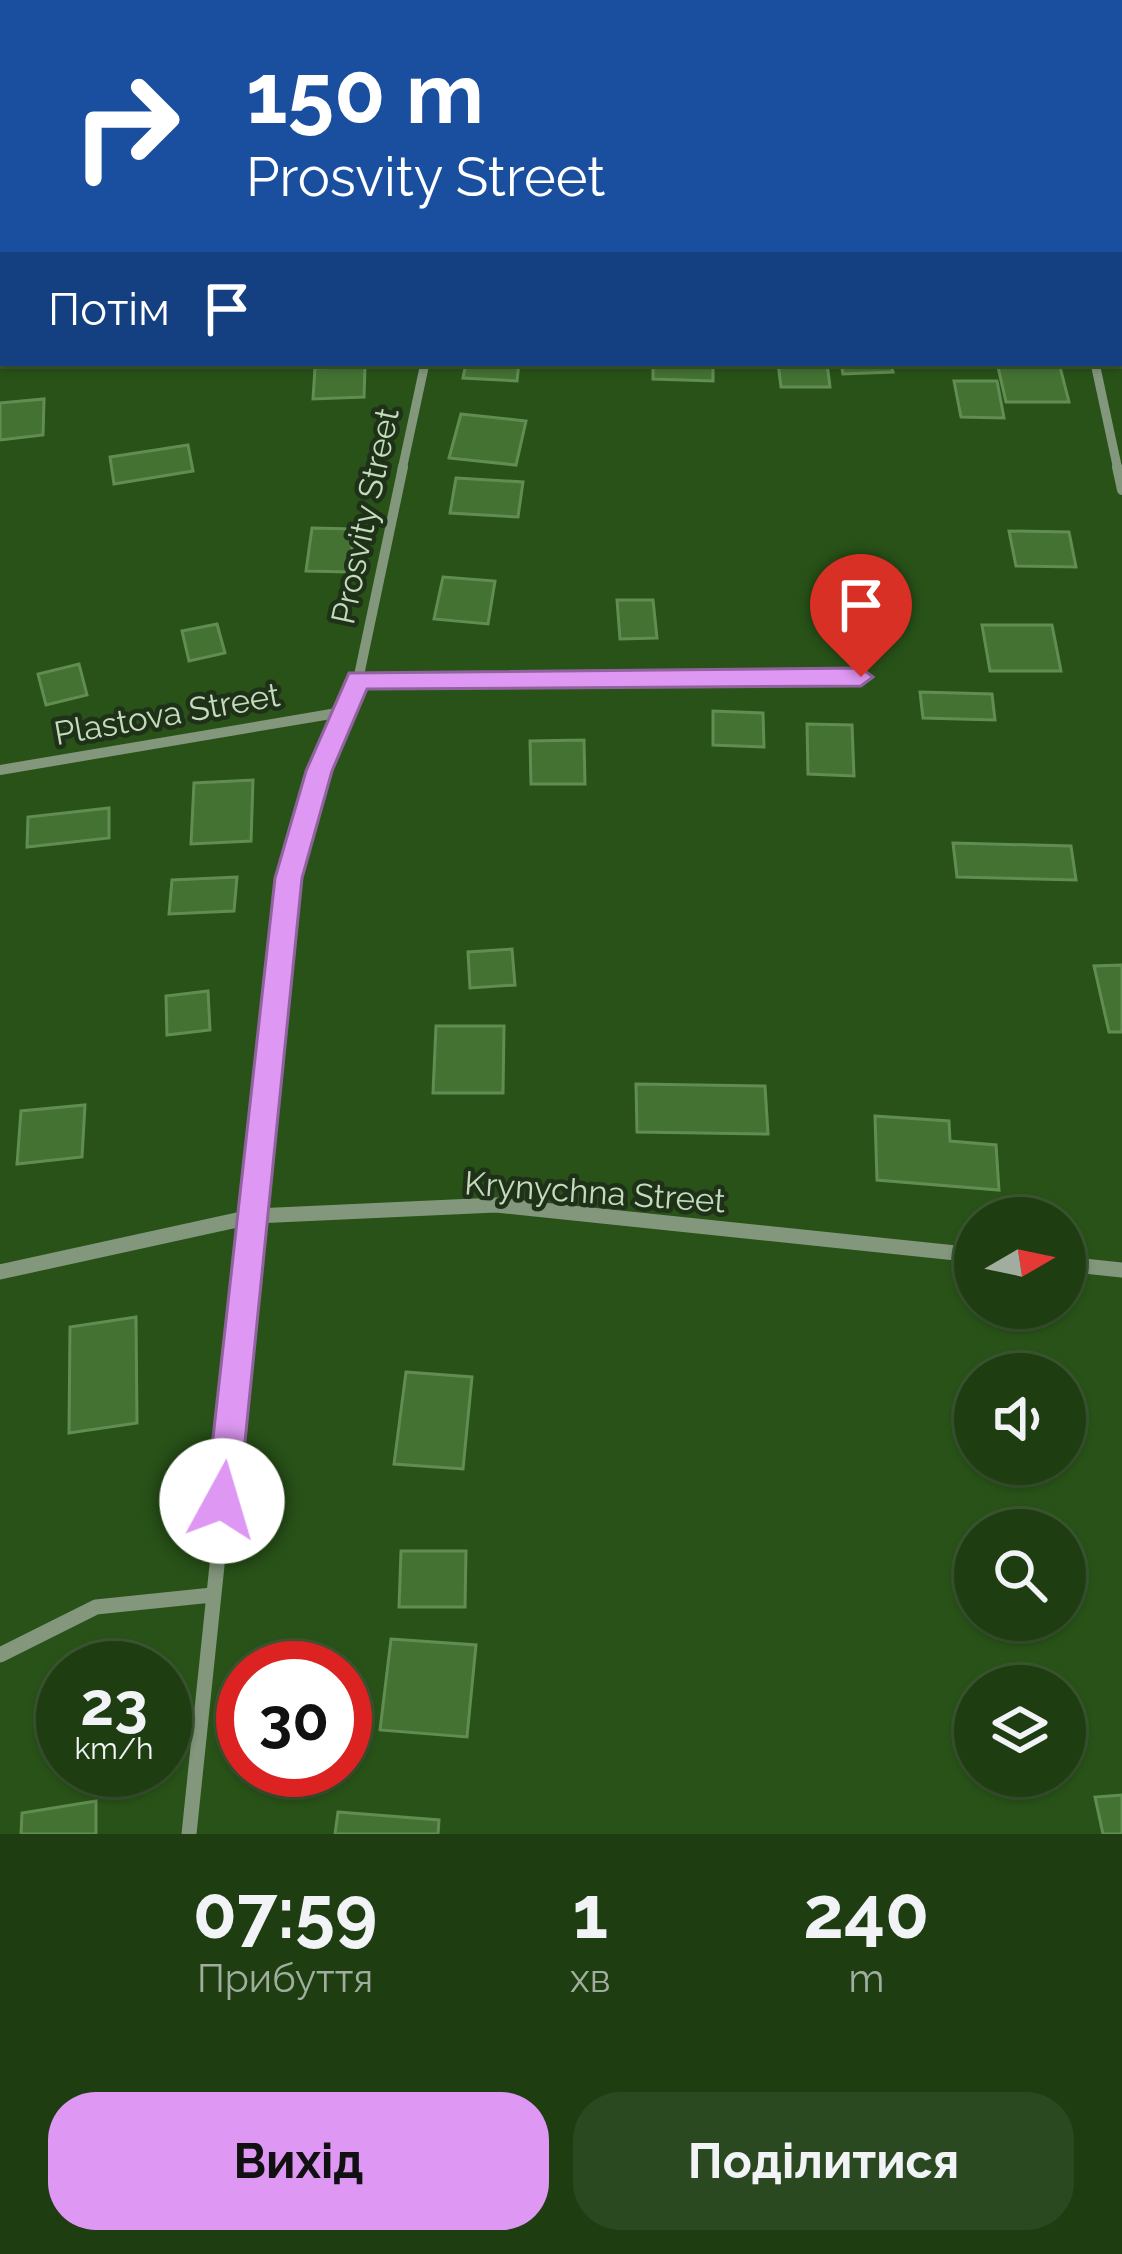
<!DOCTYPE html>
<html lang="uk">
<meta charset="utf-8">
<style>
body{margin:0;font-family:Raleway,sans-serif;background:#2b4920;color:#f1f3f6;height:100vh;display:flex;flex-direction:column;font-size:45px;white-space:nowrap}
*{box-sizing:border-box;margin:0}
p{font-size:39px;color:#a1ae9f}
.icon{flex:none;width:66px;height:66px;fill:none;stroke:currentColor;stroke-width:2;stroke-linecap:round;stroke-linejoin:round}
.map{position:relative;height:1834px;overflow:hidden}
.panel{display:flex;flex-direction:column;background:#1e3e12;flex:1}
.panel>*{flex:none}
.guide{position:absolute;left:0px;top:0px;width:1122px;height:366px;box-shadow:0 3px 9px #0004,0 0 0 3px #3c5732;background:#1a4fa0;color:#fff;overflow:hidden}
.needle{width:78px;rotate:81deg}
.controls{position:absolute;left:954px;top:1197px;display:grid;gap:24px}
.controls a{display:grid;place-items:center;width:132px;height:132px;border-radius:50%;background:#1e3e12;box-shadow:0 3px 9px #0004,0 0 0 3px #3c5732;font-size:60px}
.speed{position:absolute;left:36px;top:1641px;display:flex;gap:24px;font-size:60px;font-weight:700;text-align:center}
.speed>*{display:grid;place-content:center;width:156px;height:156px;border-radius:50%;background:#1e3e12;box-shadow:0 3px 9px #0004,0 0 0 3px #3c5732;line-height:1}
.speed small{font-size:30px;font-weight:400}
.speed .limit{border:18px solid #d22;background:#fff;color:#111}
.pin{position:absolute;display:grid;place-items:center;width:102px;height:102px;color:#fff;margin:-123px -51px;border-radius:50% 50% 50% 0;rotate:-45deg;box-shadow:0 0 12px #0007}
.pin .icon{rotate:45deg}
.me{position:absolute;width:132px;margin:-66px;rotate:6deg;stroke-linejoin:round;filter:drop-shadow(0 0 9px #0008)}
.turn{display:flex;align-items:center;gap:42px;height:252px;padding:0 48px;font-size:54px}
.turn .icon{width:156px;height:156px;stroke-width:2.5}
.turn b{display:block;font-size:84px;line-height:102px}
.then{display:flex;align-items:center;height:114px;padding:0 48px;background:#0003;gap:24px;font-size:45px}
.eta{display:flex;justify-content:space-evenly;align-items:center;height:204px;text-align:center}
.eta b{font-size:72px;font-weight:700;line-height:84px}
.primary-button{display:flex;gap:24px;margin-top:auto;padding:24px 48px}
.primary-button a{flex:1;height:138px;border-radius:48px;background:#de98f3;color:#111;font-size:48px;font-weight:700;line-height:138px;text-align:center}
.primary-button a+a{background:#2b4920;color:#f1f3f6}
.map>svg:first-child{display:block}
.building{fill:#447233;stroke:#618d52;stroke-width:3}
.lines{fill:none;stroke-linecap:round;stroke-linejoin:round}
.minor-far2{stroke:#83977d;stroke-width:9}
.minor-far1{stroke:#83977d;stroke-width:10}
.minor{stroke:#83977d;stroke-width:15}
.secondary{fill:#a4c49a;fill-rule:evenodd}
.route{fill:#de98f3;stroke:#90639e;stroke-width:3}
.labels{text-anchor:middle;dominant-baseline:central;stroke-width:9;stroke-linejoin:round;paint-order:stroke}
.street-label{font-size:33px;fill:#c4dbbc;stroke:#1f3219}
</style>
<div class="map">
<svg width="1122" height="1834" viewBox="0 0 1122 1834">
<rect width="100%" height="100%" fill="#285218"/>
<path class="building" d="M466 363H519L517 381 463 378Z
M653 363H713V381L653 379Z
M778 363H827L830 387H781Z
M841 363H890L893 372 843 374Z
M365 366 364 397 313 399 315 368Z
M998 367H1060L1069 402H1006Z
M954 381H997L1004 418 961 417Z
M44 399 43 435 0 440V403Z
M461 414 526 421 516 465 449 458Z
M188 445 193 471 114 484 110 457Z
M456 478 523 482 518 517 450 513Z
M312 528 354 529 349 572 306 571Z
M1009 531 1069 532 1076 567 1016 566Z
M443 577 495 581 488 624 434 619Z
M617 600H653L657 638 620 639Z
M217 624 225 653 189 661 182 631Z
M982 625H1052L1061 671H990Z
M79 664 87 695 46 705 38 674Z
M920 692 992 694 995 720 923 718Z
M713 711 763 713 764 747 713 745Z
M807 724 852 725 854 776 808 774Z
M584 740 585 784H531L530 741Z
M253 780 251 841 191 844 194 783Z
M109 808V838L27 847 28 817Z
M953 843 1071 846 1076 880 957 877Z
M237 877 234 911 169 914 172 880Z
M512 949 515 985 470 988 468 952Z
M1122 965V1032H1109L1094 966Z
M208 991 210 1030 167 1035 166 996Z
M436 1026H504L503 1093H433Z
M636 1084 765 1086 768 1134 637 1132Z
M85 1105 82 1157 17 1164 21 1111Z
M875 1116 949 1121 950 1141 996 1145 999 1190 877 1180Z
M136 1317 137 1423 69 1433 70 1327Z
M406 1372 472 1377 463 1469 394 1464Z
M401 1551H466L465 1607H399Z
M391 1639 476 1645 467 1737 380 1730Z
M1122 1795V1834H1103L1095 1797Z
M96 1801V1834H21L22 1813Z
M338 1812 439 1820 438 1834H335Z"/>
<g class="lines">
<path class="minor-far2" d="M1095 363 1118 470
M402 470 425 363"/>
<path class="minor-far1" d="M1117 467 1122 490
M358 680 861 677
M0 770 343 712
M269 1069 289 878 319 771 358 680 403 467"/>
<path class="minor" d="M1065 1264 1122 1270
M0 1272 255 1216 496 1205 975 1255
M0 1655 96 1607 212 1595
M189 1834 269 1066"/>
<path class="secondary" d="M185 0H204L183 3Z
M3 116V127L0 128V117Z"/>
</g>
<path class="route" d="M861 668 873 677 861 686 367 689 332 771 302 878 239 1501 234 1512 222 1517 210 1512 206 1501 275 878 306 771 349 673Z"/>
<g class="labels">
<g class="street-label">
<text transform="translate(365 516) rotate(-78)">Prosvity Street</text>
<text transform="translate(167 714) rotate(-10)">Plastova Street</text>
<text transform="translate(595 1192) rotate(4)">Krynychna Street</text>
</g>
</g>
</svg>
<div class="controls">
<a><svg class="needle" viewBox="-14 -14 28 28"><path d="M0-13l5 13h-10z" fill="#e53935"/><path d="M0 13l5-13h-10z" fill="#a1ae9f"/></svg></a>
<a><svg class="icon" aria-label="sound" viewBox="0 0 24 24"><path d="M4 9h4l5-4v14l-5-4H4zM17 9q2 3 0 6"/></svg></a>
<a><svg class="icon" aria-label="search" viewBox="0 0 24 24"><circle cx="10" cy="10" r="6"/><path d="M15 15l6 6"/></svg></a>
<a><svg class="icon" aria-label="layers" viewBox="0 0 24 24"><path d="M12 4l9 5-9 5-9-5zM3 14l9 5 9-5"/></svg></a>
</div>
<div class="speed"><div>23<small>km/h</small></div><div class="limit">30</div></div>
<div class="pin" style="left:861px;top:677px;background:#d93025"><svg class="icon" aria-label="arrive" viewBox="0 0 24 24"><path d="M6 21V4h12l-3 4 3 4H6"/></svg></div>
<svg class="me" style="left:222px;top:1501px" viewBox="-20 -20 40 40"><circle r="19" fill="#fff"/><path d="M0-13L10 11 0 6-10 11z" fill="#de98f3"/></svg>
<div class="guide">
<div class="turn"><svg class="icon" aria-label="right" viewBox="0 0 24 24"><path d="M7 20v-9h11M14 6l5 5-5 5"/></svg><div><b>150 m</b>Prosvity Street</div></div>
<div class="then">Потім<svg class="icon" aria-label="arrive" viewBox="0 0 24 24"><path d="M6 21V4h12l-3 4 3 4H6"/></svg></div>
</div>
</div>
<section class="panel">
<div class="eta">
<div><b>07:59</b><p>Прибуття</p></div>
<div><b>1</b><p>хв</p></div>
<div><b>240</b><p>m</p></div>
</div>
<div class="primary-button"><a>Вихід</a><a>Поділитися</a></div>
</section>
